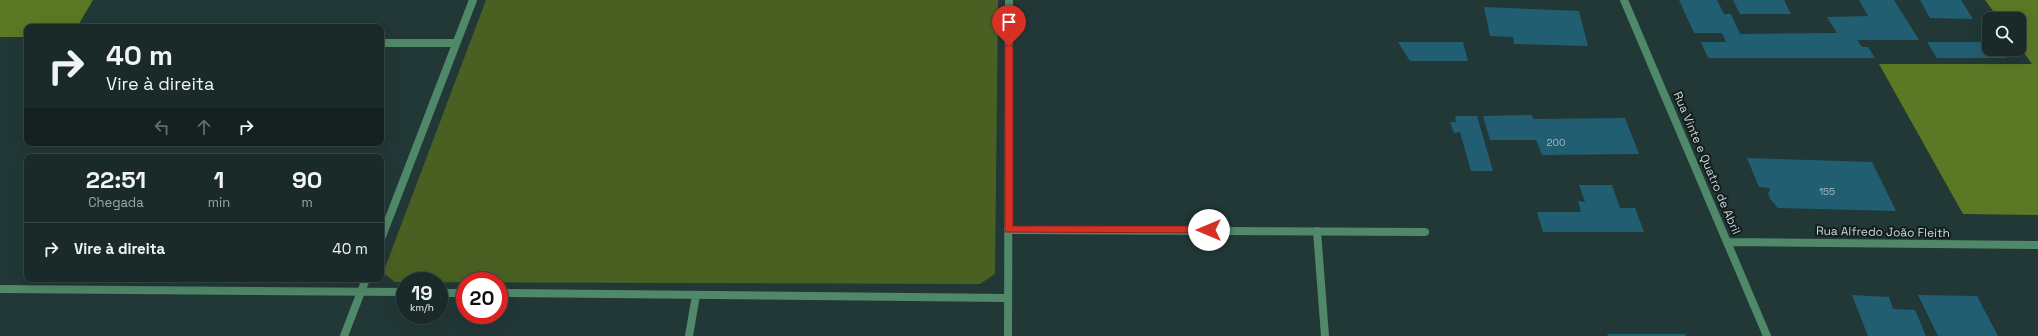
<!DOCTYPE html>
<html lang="pt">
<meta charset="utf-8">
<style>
body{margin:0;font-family:"Space Grotesk",sans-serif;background:#223231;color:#f1f3f6;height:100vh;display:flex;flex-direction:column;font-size:15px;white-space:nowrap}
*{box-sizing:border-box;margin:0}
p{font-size:13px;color:#9fa7a8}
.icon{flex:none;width:22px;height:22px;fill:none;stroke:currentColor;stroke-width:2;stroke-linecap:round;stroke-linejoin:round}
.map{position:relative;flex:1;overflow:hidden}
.side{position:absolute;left:24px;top:154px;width:360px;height:128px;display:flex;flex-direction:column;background:#192a29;border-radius:8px;box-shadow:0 4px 16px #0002,0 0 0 1px #374646}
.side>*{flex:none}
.top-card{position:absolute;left:24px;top:24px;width:360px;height:122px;border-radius:8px;box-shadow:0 4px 16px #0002,0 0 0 1px #374646;background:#192a29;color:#f1f3f6;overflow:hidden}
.controls{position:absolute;left:1982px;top:12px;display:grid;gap:8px}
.controls a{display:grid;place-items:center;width:44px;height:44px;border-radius:8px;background:#192a29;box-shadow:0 4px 16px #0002,0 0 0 1px #374646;font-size:20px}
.speed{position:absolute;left:396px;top:272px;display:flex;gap:8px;font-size:20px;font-weight:700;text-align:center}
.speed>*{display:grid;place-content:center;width:52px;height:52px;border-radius:50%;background:#192a29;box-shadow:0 4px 16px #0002,0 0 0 1px #374646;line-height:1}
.speed small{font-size:10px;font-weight:400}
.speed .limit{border:6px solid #d22;background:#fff;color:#111}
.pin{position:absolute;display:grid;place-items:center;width:34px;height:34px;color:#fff;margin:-41px -17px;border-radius:50% 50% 50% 0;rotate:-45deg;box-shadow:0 0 4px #0007}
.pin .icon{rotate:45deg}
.me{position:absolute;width:44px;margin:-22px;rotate:270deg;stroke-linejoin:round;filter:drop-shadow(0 0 3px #0008)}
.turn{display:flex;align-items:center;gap:14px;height:84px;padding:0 16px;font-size:18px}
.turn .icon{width:52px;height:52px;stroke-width:2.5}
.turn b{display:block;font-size:28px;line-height:34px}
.lanes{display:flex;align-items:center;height:38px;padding:0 16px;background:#0003;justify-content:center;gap:20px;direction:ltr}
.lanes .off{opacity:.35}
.eta{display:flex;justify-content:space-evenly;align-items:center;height:68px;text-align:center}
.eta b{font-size:24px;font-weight:700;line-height:28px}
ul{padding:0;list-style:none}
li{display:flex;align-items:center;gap:12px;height:52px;padding:0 16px;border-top:1px solid #374646}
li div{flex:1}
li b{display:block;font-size:15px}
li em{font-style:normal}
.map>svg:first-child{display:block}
.green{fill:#4a6022}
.forest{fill:#5b7825}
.building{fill:#225e71}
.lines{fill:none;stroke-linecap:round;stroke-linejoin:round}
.lane{stroke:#508969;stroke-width:8}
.street{stroke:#508969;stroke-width:8}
.route{fill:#d93025;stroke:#8d1f18}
.labels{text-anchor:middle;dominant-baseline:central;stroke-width:4;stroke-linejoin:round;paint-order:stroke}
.number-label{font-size:10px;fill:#a2bbbf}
.street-label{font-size:12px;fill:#ccdad9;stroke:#131d1d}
</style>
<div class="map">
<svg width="2038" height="336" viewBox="0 0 2038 336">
<rect width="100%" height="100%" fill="#213837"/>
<path class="green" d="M486 0H998L995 274 980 284 395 282 383 273Z"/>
<path class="forest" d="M0 0H93L77 27H27V37H0Z
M1985 0H2038V215L1963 214 1879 64H2032L2019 46V19H1999Z"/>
<path class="building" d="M1679 0H1717L1724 14H1731L1740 34 1837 33 1827 17 1868 16 1859 0H1894L1919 40H1857L1862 47H1868L1875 58H1708L1701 42H1726L1722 33H1694Z
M1733 0H1784L1791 14H1740Z
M1920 0H1961L1973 19 1930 18Z
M1484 7 1579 11 1588 46 1514 44 1513 37 1490 36Z
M1398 42H1463L1468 61H1410Z
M1927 42H1989V49H2001L2007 58H1937Z
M1532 115 1533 119 1625 118 1639 154 1542 155 1536 140H1490L1483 116Z
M1455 116H1477L1493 171H1471L1460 132 1454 133 1450 122H1456Z
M1747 158 1872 162 1896 211 1778 208 1770 199 1768 193 1770 190 1769 188 1759 187Z
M1579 185H1612L1620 208H1635L1644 232H1543L1537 212H1581L1578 201 1585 202Z
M1852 295 1889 297 1893 309 1915 310 1926 336H1868Z
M1918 295 1977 296 1998 336H1938Z
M1607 334H1685L1686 336H1608Z"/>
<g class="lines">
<path class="lane" d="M381 43H456
M1008 230 1425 232
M1317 231 1325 336
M381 239 473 0
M0 289 405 292
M439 293H465
M499 293 1008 298
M344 336 366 279
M689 336 696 295
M1008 336 1009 0"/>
<path class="street" d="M1624 0 1767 336
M1727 242 2038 245"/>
</g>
<path class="route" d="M1009 43 1013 46V226H1209L1214 230 1212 233 1005 232V46Z"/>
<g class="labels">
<g class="number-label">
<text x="1556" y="142">200</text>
<text x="1827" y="191">155</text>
</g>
<g class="street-label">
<text transform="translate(1707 163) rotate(67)">Rua Vinte e Quatro de Abril</text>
<text transform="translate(1883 232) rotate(1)">Rua Alfredo João Fleith</text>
</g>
</g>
</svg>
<div class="controls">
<a><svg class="icon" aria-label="search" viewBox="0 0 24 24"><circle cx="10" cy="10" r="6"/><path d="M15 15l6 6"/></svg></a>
</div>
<div class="speed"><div>19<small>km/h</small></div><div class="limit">20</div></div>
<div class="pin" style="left:1009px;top:46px;background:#d93025"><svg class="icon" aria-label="arrive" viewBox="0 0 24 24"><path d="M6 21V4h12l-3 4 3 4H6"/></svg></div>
<svg class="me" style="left:1209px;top:230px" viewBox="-20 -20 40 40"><circle r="19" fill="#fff"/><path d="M0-13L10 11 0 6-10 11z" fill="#d93025"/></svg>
<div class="top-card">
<div class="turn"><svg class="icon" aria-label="right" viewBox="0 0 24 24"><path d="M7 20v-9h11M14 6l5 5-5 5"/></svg><div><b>40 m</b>Vire à direita</div></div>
<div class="lanes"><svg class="icon off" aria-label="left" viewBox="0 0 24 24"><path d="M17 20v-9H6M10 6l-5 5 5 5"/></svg><svg class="icon off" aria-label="ahead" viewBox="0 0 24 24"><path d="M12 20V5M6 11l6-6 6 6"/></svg><svg class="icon" aria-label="right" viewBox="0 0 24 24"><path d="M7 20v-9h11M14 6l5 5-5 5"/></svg></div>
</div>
<section class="side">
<div class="eta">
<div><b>22:51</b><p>Chegada</p></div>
<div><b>1</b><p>min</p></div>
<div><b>90</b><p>m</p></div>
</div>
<ul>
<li><svg class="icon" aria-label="right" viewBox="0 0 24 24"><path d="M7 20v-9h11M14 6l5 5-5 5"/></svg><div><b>Vire à direita</b></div><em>40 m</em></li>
</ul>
</section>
</div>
